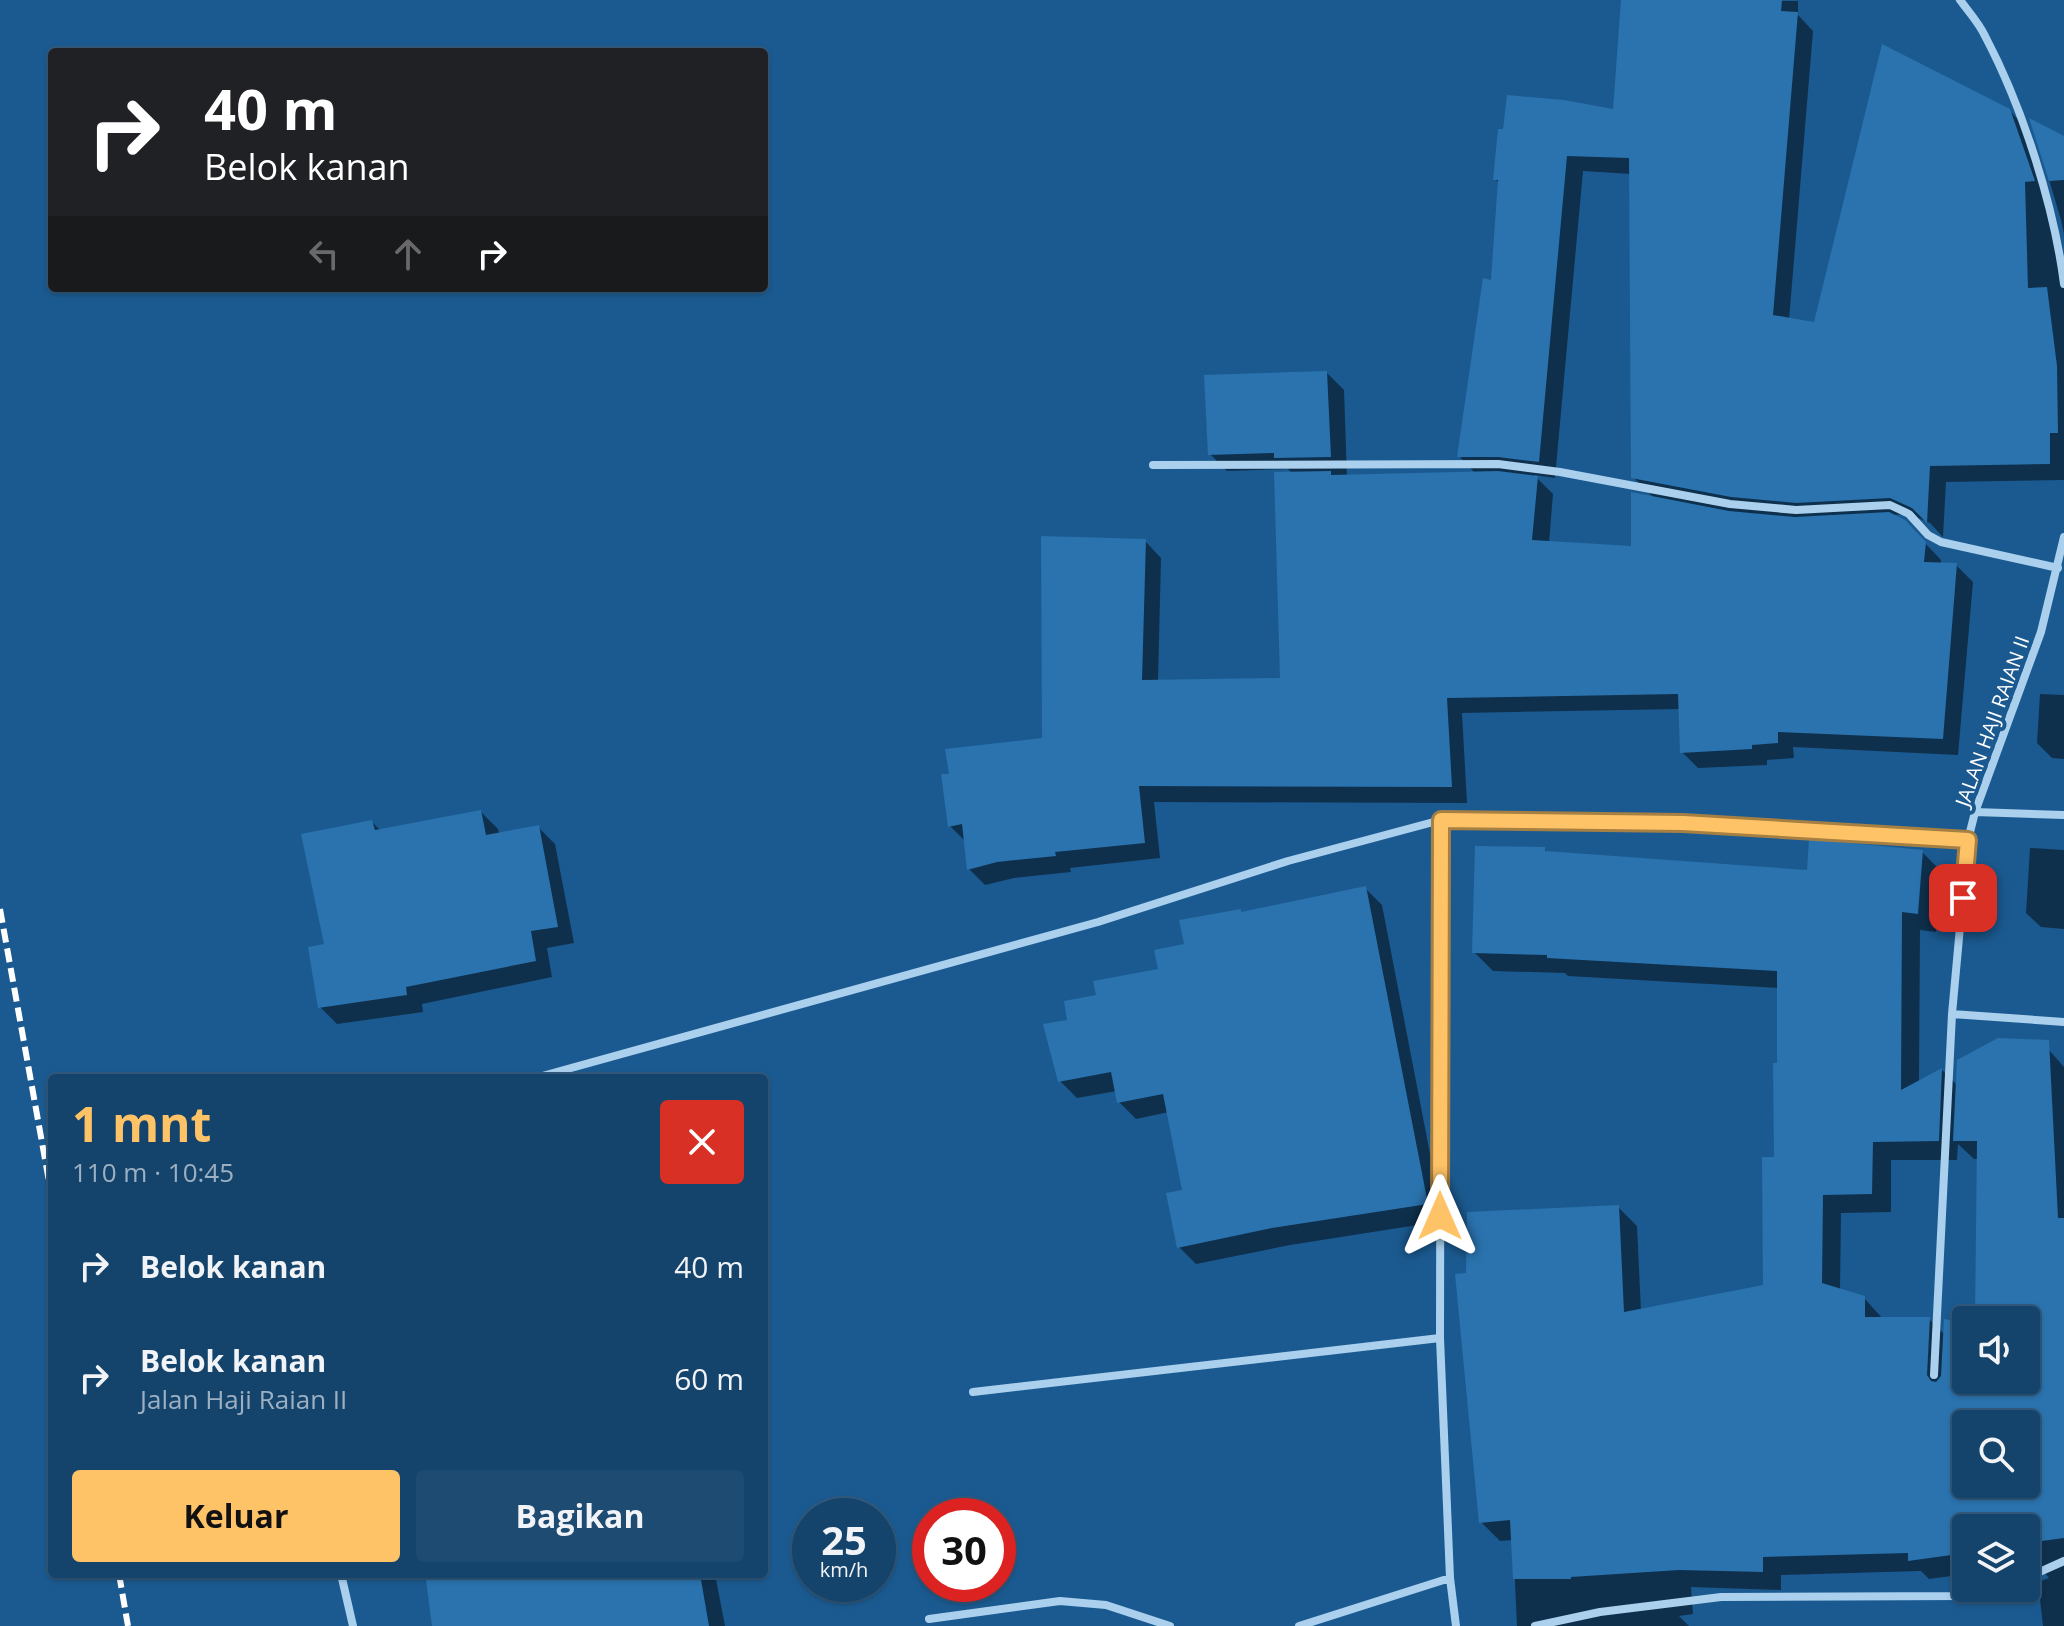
<!DOCTYPE html>
<html lang="id">
<meta charset="utf-8">
<style>
body{margin:0;font-family:"Open Sans",sans-serif;background:#1d4b72;color:#f1f3f6;height:100vh;display:flex;flex-direction:column;font-size:30px;white-space:nowrap}
*{box-sizing:border-box;margin:0}
p{font-size:26px;color:#9db0c2}
.icon{flex:none;width:44px;height:44px;fill:none;stroke:currentColor;stroke-width:2;stroke-linecap:round;stroke-linejoin:round}
.map{position:relative;flex:1;overflow:hidden}
.panel{position:absolute;left:48px;top:1074px;width:720px;height:504px;display:flex;flex-direction:column;background:#14446c;border-radius:8px;box-shadow:0 2px 6px #0004,0 0 0 2px #335c7f}
.panel>*{flex:none}
.top-card{position:absolute;left:48px;top:48px;width:720px;height:244px;border-radius:8px;box-shadow:0 2px 6px #0004,0 0 0 2px #335c7f;background:#202124;color:#fff;overflow:hidden}
.tools{position:absolute;left:1952px;top:1306px;display:grid;gap:16px}
.tools a{display:grid;place-items:center;width:88px;height:88px;border-radius:8px;background:#14446c;box-shadow:0 2px 6px #0004,0 0 0 2px #335c7f;font-size:40px}
.speed{position:absolute;left:792px;top:1498px;display:flex;gap:16px;font-size:40px;font-weight:700;text-align:center}
.speed>*{display:grid;place-content:center;width:104px;height:104px;border-radius:50%;background:#14446c;box-shadow:0 2px 6px #0004,0 0 0 2px #335c7f;line-height:1}
.speed small{font-size:20px;font-weight:400}
.speed .limit{border:12px solid #d22;background:#fff;color:#111}
.pin{position:absolute;display:grid;place-items:center;width:68px;height:68px;color:#fff;margin:-34px;border-radius:16px;box-shadow:0 4px 12px #0006}
.me{position:absolute;width:88px;margin:-44px;rotate:0deg;stroke-linejoin:round;filter:drop-shadow(0 0 6px #0008)}
.turn{display:flex;align-items:center;gap:28px;height:168px;padding:0 24px;font-size:36px}
.turn .icon{width:104px;height:104px;stroke-width:2.5}
.turn b{display:block;font-size:56px;line-height:68px}
.lanes{display:flex;align-items:center;height:76px;padding:0 24px;background:#0003;justify-content:center;gap:40px;direction:ltr}
.lanes .off{opacity:.35}
.round{display:grid;place-items:center;flex:none;width:84px;height:84px;border-radius:8px;background:#1d4b72}
.head{display:flex;align-items:center;justify-content:space-between;height:136px;padding:0 24px}
h1{font-size:48px;font-weight:700;line-height:60px;color:#ffc367}
.action{display:flex;gap:16px;margin-top:auto;padding:16px 24px}
.action a{flex:1;height:92px;border-radius:8px;background:#ffc367;color:#111;font-size:32px;font-weight:700;line-height:92px;text-align:center}
.action a+a{background:#1d4b72;color:#f1f3f6}
ul{padding:0;list-style:none}
li{display:flex;align-items:center;gap:24px;height:112px;padding:0 24px}
li div{flex:1}
li b{display:block;font-size:30px}
li em{font-style:normal}
.map>svg:first-child{display:block}
.shadow{fill:#0007;fill-rule:evenodd}
.building{fill:#2a73ae;fill-rule:evenodd}
.lines{fill:none;stroke-linecap:round;stroke-linejoin:round}
.minor{stroke:#aad0ee;stroke-width:8}
.rail{stroke:#fff;stroke-width:6;stroke-dasharray:14 6;stroke-linecap:butt}
.route-casing{stroke:#a67f43;stroke-width:20}
.route{stroke:#ffc367;stroke-width:14}
.labels{text-anchor:middle;dominant-baseline:central;stroke-width:8;stroke-linejoin:round;paint-order:stroke}
.street-label{font-size:20px;fill:#fff;stroke:#1b5a90}
</style>
<div class="map">
<svg width="2064" height="1626" viewBox="0 0 2064 1626">
<rect width="100%" height="100%" fill="#1b5a90"/>
<path class="shadow" d="M1623 0 1798 1V15L1813 31 1789 320 1816 324 2009 110 2026 128 2064 260V480L1946 482 1943 537 1930 523 1909 514 1890 515 1904 521 1941 560V565H1956L1973 582 1958 755 1793 747 1794 758 1767 760V765L1698 768 1682 752 1681 709 1462 713 1467 803 1154 802 1160 858 1070 868 1071 872 1014 878 985 885 969 869 966 842 950 826 1044 740 1145 541 1161 558 1158 681 1282 680 1293 474 1288 469 1227 471 1210 454 1327 373 1344 390 1347 477 1476 474 1459 456 1493 282 1500 184 1495 179 1615 112ZM1583 171 1631 174 1633 477 1655 499 1633 548 1549 543 1553 494 1534 475 1555 478Z
M2032 122 2064 138V234L2061 220Z
M2040 694 2064 695V759L2052 758 2037 743Z
M481 812 498 829 499 834 538 827 555 844 574 943 547 948 552 977 422 1004 423 1012 337 1024 320 1007 326 946 372 822 381 831Z
M2030 848 2064 850V929L2041 927 2026 913Z
M1544 849 1549 854 1808 872 1922 852 1941 871 1936 932 1920 930 1919 1082 1942 1070 1957 1085 2041 1041 2064 1067V1626H2043L2038 1582 2049 1578 2037 1563 2026 1565V1528H1966V1574L1929 1579 1921 1571 1781 1575V1590L1691 1587 1693 1614 1679 1616 1689 1626H1517L1513 1540 1500 1541 1481 1522 1468 1275 1618 1207 1637 1226 1641 1311 1765 1286 1776 1158 1779 988 1568 976 1565 973 1493 971 1474 952ZM1958 1144 1974 1159H1979L1977 1320H2026V1380H1966V1325L1945 1335 1929 1319H1883L1864 1298 1840 1290 1841 1213 1891 1212V1160H1957ZM1966 1424H2026V1484H1966Z
M1365 888 1382 905 1443 1221 1290 1245 1196 1264 1179 1247 1185 1191 1169 1112 1136 1119 1119 1102 1117 1091 1077 1098 1060 1081 1070 1021 1098 996 1160 971 1186 946 1240 911 1243 913Z
M475 1574H715L725 1626H434Z"/>
<path class="building" d="M1621 0H1782L1781 11 1798 12 1773 315 1814 322 1882 44 2010 109 2035 181 2025 182 2028 288 2047 287 2057 366 2058 433H2050V464L1930 466 1927 523 1912 508 1890 498 1796 503 1731 497 1631 478 1629 158 1567 156 1539 462 1498 457H1457L1483 278 1491 280 1498 180H1493L1498 129H1503L1507 95 1564 100 1613 109Z
M2029 118 2064 136V180L2049 181Z
M1327 371 1331 457 1274 458V453L1208 455 1204 375Z
M1331 471V475L1498 471 1538 476 1532 540 1631 546V492L1729 511 1795 517 1889 512 1905 520 1926 542 1924 562 1957 563 1943 739 1778 732V743L1752 745V749L1680 753 1678 694 1447 698 1452 787 1139 786 1145 843 1055 852 1056 856 997 862 967 870 962 824 948 827 941 774H949L945 749 1042 738 1041 536 1146 539 1142 680 1280 678 1274 472Z
M481 810 486 835 539 825 558 927 531 931 536 961 406 987 407 995 318 1008 308 947 324 944 301 834 372 820 375 830Z
M1809 839 1923 850 1918 914 1902 912 1901 1090 1942 1068 1939 1141 1873 1142 1872 1194 1823 1195 1822 1283 1865 1296V1317H1930L1927 1375 1931 1381 1936 1382 1941 1376 1944 1319 1966 1323V1380H2026V1320H1975L1977 1141H1953L1957 1060 1998 1038 2049 1040 2058 1218H2064V1538L2026 1543V1528H1966V1553L1908 1561V1553L1763 1557V1572L1679 1570 1571 1577V1579H1513L1510 1520 1479 1523 1455 1274 1466 1273 1467 1212 1619 1205 1624 1312 1763 1285 1762 1157H1774L1773 1063H1777V971L1547 958V955L1472 953 1475 846 1545 847V851L1807 870ZM1966 1424H2026V1484H1966Z
M1366 886 1428 1204 1272 1228 1177 1248 1166 1193 1182 1190 1163 1094 1117 1103 1111 1072 1058 1082 1043 1024 1067 1020 1064 1001 1096 995 1093 981 1158 969 1154 950 1184 944 1179 920 1241 909V912Z
M465 1574H700L709 1626H432L426 1580Z"/>
<g class="lines">
<path class="minor" d="M1960 0C1968 11 1979 23 1985 36 2022 106 2054 205 2064 284
M1153 465 1498 464 1560 472 1730 504 1796 510 1890 505 1909 514 1928 535 1941 542 2058 568
M1975 812 2064 815
M1441 820 1440 1338 1450 1578 1456 1626
M1952 1014 2064 1022
M535 1078 1098 922 1288 861 1441 820 1683 823 1968 840
M1934 1375 1952 1014 1968 840 1975 812 2041 632 2064 537
M973 1392 1440 1338
M341 1574 353 1626
M2026 1578 2064 1561
M929 1619 1060 1601 1106 1605 1170 1626
M1299 1626 1450 1578
M1535 1626 1600 1612 1721 1597 1964 1596 2002 1588"/>
<path class="rail" d="M0 909 52 1198
M119 1574 128 1626"/>
</g>
<g class="lines">
<g class="route-casing">
<path id="route" d="M1440 1216 1441 820 1683 823 1968 840 1963 898"/>
</g>
<use href="#route" class="route"/>
</g>
<g class="labels">
<g class="street-label">
<text transform="translate(1992 721) rotate(-70)">JALAN HAJI RAIAN II</text>
</g>
</g>
</svg>
<div class="tools">
<a><svg class="icon" aria-label="sound" viewBox="0 0 24 24"><path d="M4 9h4l5-4v14l-5-4H4zM17 9q2 3 0 6"/></svg></a>
<a><svg class="icon" aria-label="search" viewBox="0 0 24 24"><circle cx="10" cy="10" r="6"/><path d="M15 15l6 6"/></svg></a>
<a><svg class="icon" aria-label="layers" viewBox="0 0 24 24"><path d="M12 4l9 5-9 5-9-5zM3 14l9 5 9-5"/></svg></a>
</div>
<div class="speed"><div>25<small>km/h</small></div><div class="limit">30</div></div>
<div class="pin" style="left:1963px;top:898px;background:#d93025"><svg class="icon" aria-label="arrive" viewBox="0 0 24 24"><path d="M6 21V4h12l-3 4 3 4H6"/></svg></div>
<svg class="me" style="left:1440px;top:1216px" viewBox="-20 -20 40 40"><path d="M0-17L14 15 0 8-14 15z" fill="#ffc367" stroke="#fff" stroke-width="4"/></svg>
<div class="top-card">
<div class="turn"><svg class="icon" aria-label="right" viewBox="0 0 24 24"><path d="M7 20v-9h11M14 6l5 5-5 5"/></svg><div><b>40 m</b>Belok kanan</div></div>
<div class="lanes"><svg class="icon off" aria-label="left" viewBox="0 0 24 24"><path d="M17 20v-9H6M10 6l-5 5 5 5"/></svg><svg class="icon off" aria-label="ahead" viewBox="0 0 24 24"><path d="M12 20V5M6 11l6-6 6 6"/></svg><svg class="icon" aria-label="right" viewBox="0 0 24 24"><path d="M7 20v-9h11M14 6l5 5-5 5"/></svg></div>
</div>
<section class="panel">
<div class="head"><div><h1>1 mnt</h1><p>110 m · 10:45</p></div><a class="round" style="background:#d93025;color:#fff"><svg class="icon" aria-label="close" viewBox="0 0 24 24"><path d="M6 6l12 12M18 6L6 18"/></svg></a></div>
<ul>
<li><svg class="icon" aria-label="right" viewBox="0 0 24 24"><path d="M7 20v-9h11M14 6l5 5-5 5"/></svg><div><b>Belok kanan</b></div><em>40 m</em></li>
<li><svg class="icon" aria-label="right" viewBox="0 0 24 24"><path d="M7 20v-9h11M14 6l5 5-5 5"/></svg><div><b>Belok kanan</b><p>Jalan Haji Raian II</p></div><em>60 m</em></li>
</ul>
<div class="action"><a>Keluar</a><a>Bagikan</a></div>
</section>
</div>
